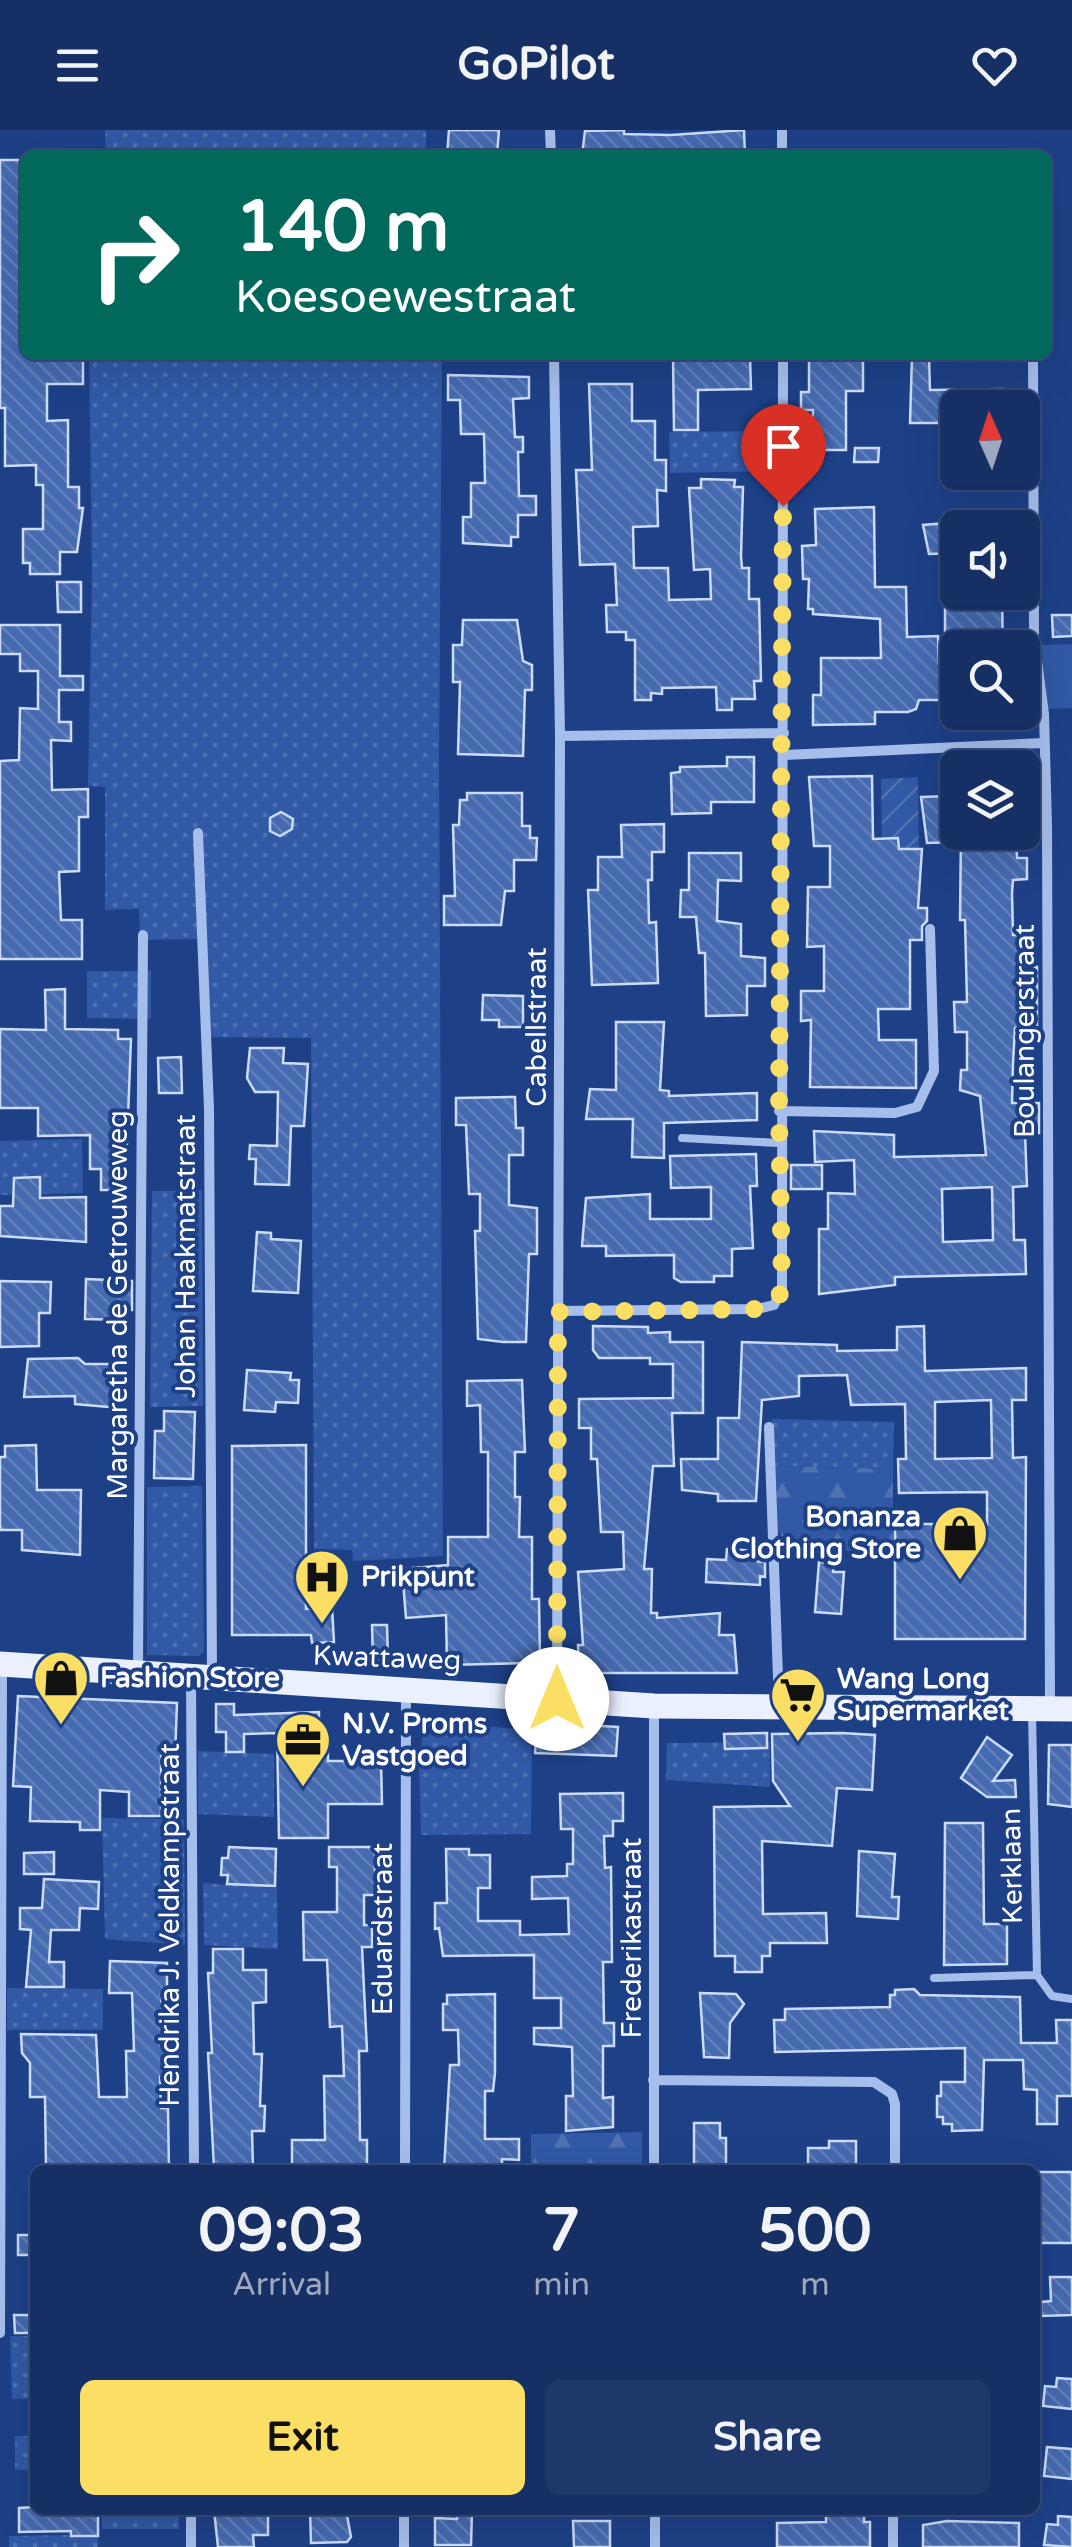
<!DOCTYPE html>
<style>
body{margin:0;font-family:"Varela Round",sans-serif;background:#1f386b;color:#f1f3f6;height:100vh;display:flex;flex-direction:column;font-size:38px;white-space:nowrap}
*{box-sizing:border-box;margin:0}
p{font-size:32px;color:#9ea9bf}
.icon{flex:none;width:55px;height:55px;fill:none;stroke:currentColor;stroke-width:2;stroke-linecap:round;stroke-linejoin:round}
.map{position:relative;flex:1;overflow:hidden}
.panel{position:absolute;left:30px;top:2035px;width:1010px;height:350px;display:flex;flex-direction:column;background:#163065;border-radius:15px;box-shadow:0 10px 40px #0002,0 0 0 2px #354b79}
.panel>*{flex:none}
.hud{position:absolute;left:20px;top:20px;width:1032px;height:210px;border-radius:15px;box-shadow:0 10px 40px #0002,0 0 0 2px #354b79;background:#00695c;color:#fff;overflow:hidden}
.needle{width:65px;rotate:357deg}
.controls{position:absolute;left:940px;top:260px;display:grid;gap:20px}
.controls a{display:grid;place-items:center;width:100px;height:100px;border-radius:15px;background:#163065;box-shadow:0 10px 40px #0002,0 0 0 2px #354b79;font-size:50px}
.pin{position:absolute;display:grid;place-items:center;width:85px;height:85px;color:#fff;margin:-102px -42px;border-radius:50% 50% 50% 0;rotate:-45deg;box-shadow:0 0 10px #0007}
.pin .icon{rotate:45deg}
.me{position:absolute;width:110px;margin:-55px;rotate:0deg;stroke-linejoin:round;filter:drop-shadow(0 0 8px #0008)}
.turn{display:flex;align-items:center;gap:35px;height:210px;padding:0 50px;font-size:45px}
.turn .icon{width:130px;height:130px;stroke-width:2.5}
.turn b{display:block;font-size:70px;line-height:85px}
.eta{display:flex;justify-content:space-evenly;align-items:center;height:170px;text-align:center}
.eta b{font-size:60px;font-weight:700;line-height:70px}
.cta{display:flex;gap:20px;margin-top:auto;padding:20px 50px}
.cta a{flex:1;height:115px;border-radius:15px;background:#fbdf65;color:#111;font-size:40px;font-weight:700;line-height:115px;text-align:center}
.cta a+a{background:#1f386b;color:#f1f3f6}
header{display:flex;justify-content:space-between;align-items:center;height:130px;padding:0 50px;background:#163065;font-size:45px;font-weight:700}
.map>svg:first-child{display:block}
.grass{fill:url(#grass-dots)}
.forest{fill:url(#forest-firs)}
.garden{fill:url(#garden-furrows)}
.pitch{fill:#3159a5}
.building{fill:url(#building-back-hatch);stroke:#cbdbf8;stroke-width:2.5;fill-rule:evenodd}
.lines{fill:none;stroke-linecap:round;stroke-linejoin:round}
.service{stroke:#a6beeb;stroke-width:8}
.minor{stroke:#a6beeb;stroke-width:10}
.primary{stroke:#ebf0fe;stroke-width:25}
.route{stroke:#fbdf65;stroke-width:18;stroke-dasharray:0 32.4}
.labels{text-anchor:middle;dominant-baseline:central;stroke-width:8;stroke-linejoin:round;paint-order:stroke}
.street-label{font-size:28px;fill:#fff;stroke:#1d4087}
.poi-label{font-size:28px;font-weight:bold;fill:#fff;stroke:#1d4087;text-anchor:start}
</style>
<header><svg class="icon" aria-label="menu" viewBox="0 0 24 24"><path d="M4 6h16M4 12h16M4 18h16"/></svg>GoPilot<svg class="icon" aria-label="heart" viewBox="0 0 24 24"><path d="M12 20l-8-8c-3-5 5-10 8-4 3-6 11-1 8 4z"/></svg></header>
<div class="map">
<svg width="1072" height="2417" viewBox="0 0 1072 2417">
<defs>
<pattern id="grass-dots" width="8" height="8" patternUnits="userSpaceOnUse" patternTransform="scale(2.5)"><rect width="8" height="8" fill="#3159a5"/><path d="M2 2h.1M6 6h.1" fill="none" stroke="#5072b2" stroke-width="1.8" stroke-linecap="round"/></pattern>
<pattern id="forest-firs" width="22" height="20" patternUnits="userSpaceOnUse" patternTransform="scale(2.5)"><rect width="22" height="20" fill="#3159a5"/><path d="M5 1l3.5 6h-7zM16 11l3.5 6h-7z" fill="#5072b2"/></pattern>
<pattern id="garden-furrows" width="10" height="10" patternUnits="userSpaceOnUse" patternTransform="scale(2.5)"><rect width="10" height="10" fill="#3159a5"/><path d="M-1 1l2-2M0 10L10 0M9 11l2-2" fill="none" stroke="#5072b2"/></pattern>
<pattern id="building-back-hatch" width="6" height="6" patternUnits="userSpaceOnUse" patternTransform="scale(2.5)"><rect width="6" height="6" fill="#456ab0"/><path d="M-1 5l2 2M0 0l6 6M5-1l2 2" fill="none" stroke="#6180bc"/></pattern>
</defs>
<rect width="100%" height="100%" fill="#1d4087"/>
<path class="grass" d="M105 0H426V25H106Z
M89 225H442L439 627 443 1426 353 1431 352 1420 314 1419 311 908 201 907 200 809 140 810 139 779 105 780V657L88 656 92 442Z
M776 301 777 341 670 343 669 302Z
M87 841H151V889L87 888Z
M82 1009 83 1063 0 1065V1011Z
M202 1060 203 1276 150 1277 152 1061Z
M772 1289 894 1292 893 1339 773 1336Z
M202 1356 204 1522 199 1526 147 1525V1357Z
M424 1591 532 1600 531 1704 421 1705 419 1636Z
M770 1612V1657L666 1650 667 1613Z
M198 1621 274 1624V1687L198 1684Z
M102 1688 184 1689 185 1815 105 1809Z
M203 1753 277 1758 278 1819 204 1815Z
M7 1858 103 1859V1900H7Z
M10 2206H35V2269H12Z
M15 2306H35V2340H15Z
M102 2380H179V2399H102Z
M69 2405 98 2407V2417H9V2406Z"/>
<path class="forest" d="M773 1336 893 1339V1421H792L776 1399Z
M642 2002V2040H531V2004Z"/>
<path class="garden" d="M918 647 919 725H882L881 649Z"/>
<path class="pitch" d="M1072 514V578L1048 579 1041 515Z"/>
<path class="building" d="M449 0H499L497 25H447Z
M624 0V4L671 5 744 0 745 25H582L585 1Z
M0 30H25V225H79L83 231V254H47V291L68 290V357H79V378H83L77 422H60V444H30V433H23V399H43V355H36V335L5 336V278H0Z
M809 225H863V261H846V320H812L813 280H801V262H809Z
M750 226 751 259 698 260V300H674L673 227Z
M912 226H929L930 260 1003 259 1004 277 958 278V293H910Z
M448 245 529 247V268L513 269 515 307H523V322H518L519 366H536V385H518V407H511V416L463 413V387H471V353H485L484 304H461L460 270H448Z
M589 254H632V291H655V330H666V361L657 360 658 396 633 397 634 438H668L669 470 711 469 710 439 694 440 689 358H701V349L735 350 734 357H743L741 426 742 438H749V469H759L761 551H754L755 569H732V580H717L716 557 662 558V564L651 563V570H635V510H626V502H607L606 475H617L615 434 580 435 576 340H592Z
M855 318H879L878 332H854Z
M874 377 875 457H906L907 507 938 506 939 534H958V570H919L916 579 908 582H875V594L813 595V565H821V528H881L880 489 813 484V479H808L809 449H803L802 416 816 415 815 379Z
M958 392V423L929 424 923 395Z
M57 452H81V482H58Z
M1002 468 1003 518H970V501L945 502V469Z
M1052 485H1072V506L1053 507Z
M463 490H517L523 531 532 535V560H525L523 626 458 624 460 552H453V515H462Z
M0 495H60V546H83V560H59V592H71V611L51 610 52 660 88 659V687H79V741L59 742 61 790H82V829H0V631L19 630 20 578 38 579V541H20V524H0Z
M727 627H754V672H711V683L672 684 671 643 680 642V637L727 636Z
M872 646 873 709 898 708 899 719H922L918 778H927V791L922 796V810H910V879H878L879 910H916V958L810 957 811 890 801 891V861H824V816L807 817 808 757H830V716H814L809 647Z
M467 663H522V696H530V708H537L536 730H514V761H505L501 795H444V766H455L453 695H459L460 670H467Z
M951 666V674H958V712L927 713 921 667Z
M281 682 293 689 292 699 280 706 270 701V688Z
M664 694V722H652V750H648L649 793 656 792 658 853 592 855 588 760H598V727H622L621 695Z
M961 702H1016L1017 728H1027V749L1013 750 1012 763 1013 805H1027L1028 837H1037V897L1015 898 1013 933 1012 973H1039V1003H1025L1027 1056 1013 1057 1014 1110H1025L1026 1144 895 1147V1155L819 1164V1099H828V1063L855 1064 854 1030 815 1032 814 1001 894 1005V1027L986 1025 980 966 960 960 961 940H967V902H955L954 872H967L965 790H960ZM992 1057 993 1110 943 1112 942 1059Z
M689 723H741V751L718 750 717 791 741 794V826L765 828V856H747V885L706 886 705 823H699L696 787H680L681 760H689Z
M65 859V899L118 900V909H131L126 1039H115L116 1060H101V1039H90V1005L38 1006V978H0V899L46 900 45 860Z
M483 865 523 866V897H499V890H482Z
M616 892H664L660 960 669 961V966L757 963V990L664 993V1028L632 1027 633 989H586L590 959 616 960Z
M250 918H284L283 933 308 934 304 996H291L289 1055 255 1054 256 1029H249L250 1015 277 1016 278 962H255L247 948Z
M181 927 182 963H159L158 928Z
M515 967 516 998H523V1025H509V1075L537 1078V1124H529L526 1212H503L478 1209 475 1101H480V1064H469L466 995H456V968Z
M756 1024 757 1056H750L753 1118 732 1119V1146H714V1152H681L674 1148V1125L606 1126V1116H582L586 1068 650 1064V1089H711V1057L671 1058 670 1026Z
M791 1035H822V1059H791Z
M40 1047V1068L86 1067V1112L0 1106V1076H13L14 1048Z
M257 1102 271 1103V1109L301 1111 298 1163 253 1161Z
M86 1149 132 1151V1180H123V1190L85 1189Z
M0 1151 51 1152 50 1183H39V1216L0 1217Z
M593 1196 648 1197V1203L670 1202V1212H703V1283H672L674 1336H653L644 1439H652L651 1483H657V1488L720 1483 719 1505H734L737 1543H579L578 1515H583L578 1442 624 1439 623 1402H601L597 1329H591V1298H579V1269L673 1268V1234H650V1228H599L593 1220Z
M924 1196 925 1241 1026 1238V1270H1012L1013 1328 1026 1327 1025 1509H895V1394H987V1362L899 1363 898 1329H906L905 1274 851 1275 847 1245 799 1246V1266L762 1270 756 1371H718V1364L682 1360 681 1329H718V1288H739L742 1212 837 1215V1221L897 1220V1197ZM991 1270 992 1328 935 1329V1272Z
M78 1228 85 1234H118L119 1278 75 1274V1266L24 1267 28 1229Z
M247 1240 291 1243 290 1250H299L298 1273 276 1272 275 1282 244 1280Z
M522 1250 525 1322H515V1367H520L519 1407H532V1469H539L540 1529H531V1533L447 1535 446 1485 406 1488 402 1439 448 1435V1407H488V1322H481L480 1275 467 1276V1251Z
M164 1281 195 1282 193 1349 154 1348 155 1301H164Z
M36 1315 37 1360H81L80 1425 22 1420V1400H0V1327H5V1316Z
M306 1315V1479L332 1477 334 1512 312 1513 311 1505H232V1316Z
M727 1419 757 1421 756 1431 765 1432V1447L760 1446V1455L706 1452 707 1429 726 1430Z
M819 1432 834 1433 833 1442H844L841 1484 815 1482Z
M372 1495H387L388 1530H373Z
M18 1566 177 1573 175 1627 161 1626V1686H129V1662L100 1660V1700H80V1692L30 1691 31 1657 13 1656Z
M216 1574H234V1585L319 1582V1611H328V1631H381L382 1674H328V1708H279L277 1603 244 1604V1622H226V1602H216Z
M537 1592 618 1597 616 1626 535 1623Z
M767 1603V1618L725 1619 724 1604Z
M842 1603 875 1605 872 1660 837 1658 832 1716 762 1711 763 1784 826 1783 827 1813H770V1826H762V1842H735V1826H715L714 1677 790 1676 773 1651 772 1604Z
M987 1607 1012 1625 993 1651 1015 1650 1016 1667H987L961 1648Z
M1049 1615H1072V1677L1048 1674Z
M623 1663V1691H613V1706H604L605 1738 611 1737 612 1832H603L604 1893H614V1916H603V1968L613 1967V1997L566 2001V1966H573L572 1917 534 1914V1898H561V1868H534V1825L443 1826 439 1798 435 1799V1773H447L446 1719H469V1725H490V1758H478V1791H520V1805L569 1804 568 1768 532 1769V1747L567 1746V1734H573V1699H561L560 1664Z
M945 1693H983L984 1794H1007V1834L944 1835Z
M229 1717 276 1719 275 1756 227 1754 228 1745H221L222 1728H228Z
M329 1717H375V1745H387V1765H364V1795H372V1817H362L367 1921H359L360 2010H367V2040H292V2010H325L324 1946H344L342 1896 330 1897 327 1830H304L303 1782H337V1737H329Z
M859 1721 895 1724 892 1767H899L898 1789 857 1786Z
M54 1722V1744H24V1723Z
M44 1749 99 1752 98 1779 80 1778 79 1800H51L49 1832H64V1857H26L31 1800 20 1799V1778H42Z
M213 1819H243V1840H266V1872L253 1873 254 1924H262L260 1976H265L264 2001H252L253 2038 214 2039 208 1923H212L208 1843H213Z
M110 1831 167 1833V1864H161L166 1947H160L161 1978H168L169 2040H46L45 1967H30V1933L22 1923 21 1904 96 1905 99 1967H127L126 1921H134L132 1863H109Z
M914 1859 920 1865 1020 1867 1021 1913H1057L1056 1890H1072V1966H1057V1994H1037V1960L1024 1959 1023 1930H984L982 2000 952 2001V1994H943V1987H937V1966H941V1952H965V1918L775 1922 774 1890H785V1879L890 1877V1865H895V1860Z
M700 1863 736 1864 744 1874 730 1893 729 1928 704 1927Z
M495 1864V1943L493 1961H485V2009H519V2030L502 2029V2040H444L450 1935H459L458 1900H443V1874H447V1865Z
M694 1993H720V2008H726V2039H694Z
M829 2011H856V2040H808V2018H829Z
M1035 2042H1072V2113H1035Z
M18 2105H35V2125H18Z
M1050 2147H1072V2185L1041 2186V2172L1051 2171Z
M14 2185H35V2203H15Z
M1057 2248 1072 2249V2279L1043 2276 1045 2256 1056 2257Z
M1047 2317 1072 2319V2349L1044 2346Z
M35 2377 98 2380V2406H71V2401L19 2402V2378Z
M214 2380H268V2405H253L254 2417H218Z
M310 2380H346L351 2407 347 2412 311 2413Z
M457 2380H472L471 2415H435V2388L457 2389Z
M826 2380H864V2392H870V2417H777V2393L826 2392Z
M1058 2386 1072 2387V2417L1044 2415 1047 2394 1058 2395Z
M573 2391H610V2417H574Z
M947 2391 1019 2393V2417H923V2395Z"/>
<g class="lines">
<path class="service" d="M682 1008 779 1013
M1032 1582 1037 1845 1052 1866 1072 1869
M934 1848 1037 1845"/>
<path class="minor" d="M550 0 551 25
M782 0V25
M554 225 560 606 557 1569
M1033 225 1034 507 1044 584 1047 695 1050 1578
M560 606 784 603
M785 625 1043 613
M198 703 209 979 212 1549
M779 981 895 983 917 977 934 941 930 799
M558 1181 757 1179 774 1175 782 1160 783 225
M769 1297 779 1575
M138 1539 143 805
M191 1549 194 2040
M653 1950 874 1952 892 1964 895 1974V2040
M405 2040 406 1561
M654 2040V1577
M0 2203 2 1536
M655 2380V2417
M893 2380V2417
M191 2417V2380
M404 2417V2380"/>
<path class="primary" d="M0 1534 654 1576 1072 1579"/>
</g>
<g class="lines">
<path class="route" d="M557 1569 558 1182 757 1179 774 1175 782 1160 779 981 783 376"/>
</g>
<defs>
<g id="shop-pin" transform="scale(2.875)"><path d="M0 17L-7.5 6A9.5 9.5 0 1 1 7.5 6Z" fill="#fbdf65" stroke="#1d4087"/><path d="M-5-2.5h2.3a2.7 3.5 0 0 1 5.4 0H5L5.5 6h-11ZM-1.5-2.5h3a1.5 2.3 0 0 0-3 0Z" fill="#111"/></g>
<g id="hospital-pin" transform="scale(2.875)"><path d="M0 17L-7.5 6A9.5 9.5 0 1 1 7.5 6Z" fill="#fbdf65" stroke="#1d4087"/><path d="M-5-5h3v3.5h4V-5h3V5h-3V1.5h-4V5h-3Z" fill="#111"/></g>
<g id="supermarket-pin" transform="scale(2.875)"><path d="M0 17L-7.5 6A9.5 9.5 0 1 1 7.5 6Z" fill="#fbdf65" stroke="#1d4087"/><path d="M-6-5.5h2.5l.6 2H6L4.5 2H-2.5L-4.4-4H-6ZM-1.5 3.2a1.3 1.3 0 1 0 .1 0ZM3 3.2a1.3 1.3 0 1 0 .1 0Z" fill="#111"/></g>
<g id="office-pin" transform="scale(2.875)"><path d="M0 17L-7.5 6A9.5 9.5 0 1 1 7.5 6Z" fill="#fbdf65" stroke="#1d4087"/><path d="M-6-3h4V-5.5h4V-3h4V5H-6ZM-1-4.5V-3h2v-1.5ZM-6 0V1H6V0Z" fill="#111"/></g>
</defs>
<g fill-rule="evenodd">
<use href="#shop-pin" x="960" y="1403"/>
<use href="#hospital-pin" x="322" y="1447"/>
<use href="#shop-pin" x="61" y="1548"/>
<use href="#supermarket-pin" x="798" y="1565"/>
<use href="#office-pin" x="303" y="1610"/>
</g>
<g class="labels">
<g class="street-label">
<text transform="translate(537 897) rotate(-90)">Cabellstraat</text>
<text transform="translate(1025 901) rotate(-90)">Boulangerstraat</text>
<text transform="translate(186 1126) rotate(-90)">Johan Haakmatstraat</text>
<text transform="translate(118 1175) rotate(-90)">Margaretha de Getrouweweg</text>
<text transform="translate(387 1528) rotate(2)">Kwattaweg</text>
<text transform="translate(1012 1736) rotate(-91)">Kerklaan</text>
<text transform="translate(170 1795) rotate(-90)">Hendrika J. Veldkampstraat</text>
<text transform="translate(383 1799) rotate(-90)">Eduardstraat</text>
<text transform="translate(632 1808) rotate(-90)">Frederikastraat</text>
</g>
<g class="poi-label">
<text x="921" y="1387" text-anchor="end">Bonanza<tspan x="921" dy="32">Clothing Store</tspan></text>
<text x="361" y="1447">Prikpunt</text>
<text x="100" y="1548">Fashion Store</text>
<text x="837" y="1549">Wang Long<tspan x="837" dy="32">Supermarket</tspan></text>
<text x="342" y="1594">N.V. Proms<tspan x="342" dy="32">Vastgoed</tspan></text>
</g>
</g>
</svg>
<div class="controls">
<a><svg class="needle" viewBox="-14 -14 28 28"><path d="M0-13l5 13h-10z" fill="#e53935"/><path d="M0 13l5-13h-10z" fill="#9ea9bf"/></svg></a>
<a><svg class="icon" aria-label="sound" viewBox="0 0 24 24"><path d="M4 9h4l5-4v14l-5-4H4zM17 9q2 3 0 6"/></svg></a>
<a><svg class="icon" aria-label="search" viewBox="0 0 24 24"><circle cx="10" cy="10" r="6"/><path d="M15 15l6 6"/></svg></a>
<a><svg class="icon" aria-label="layers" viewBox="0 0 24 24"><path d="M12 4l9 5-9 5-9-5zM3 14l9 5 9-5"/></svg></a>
</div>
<div class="pin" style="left:783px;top:376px;background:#d93025"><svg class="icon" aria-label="arrive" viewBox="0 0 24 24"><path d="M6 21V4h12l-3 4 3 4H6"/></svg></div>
<svg class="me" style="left:557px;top:1569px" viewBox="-20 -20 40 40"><circle r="19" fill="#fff"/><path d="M0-13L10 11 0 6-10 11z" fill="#fbdf65"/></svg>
<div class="hud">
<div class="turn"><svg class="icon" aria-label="right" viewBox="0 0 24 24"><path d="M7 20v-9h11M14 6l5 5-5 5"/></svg><div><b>140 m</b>Koesoewestraat</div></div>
</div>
<section class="panel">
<div class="eta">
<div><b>09:03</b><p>Arrival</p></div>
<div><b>7</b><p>min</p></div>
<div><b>500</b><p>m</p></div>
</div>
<div class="cta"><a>Exit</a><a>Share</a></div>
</section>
</div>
